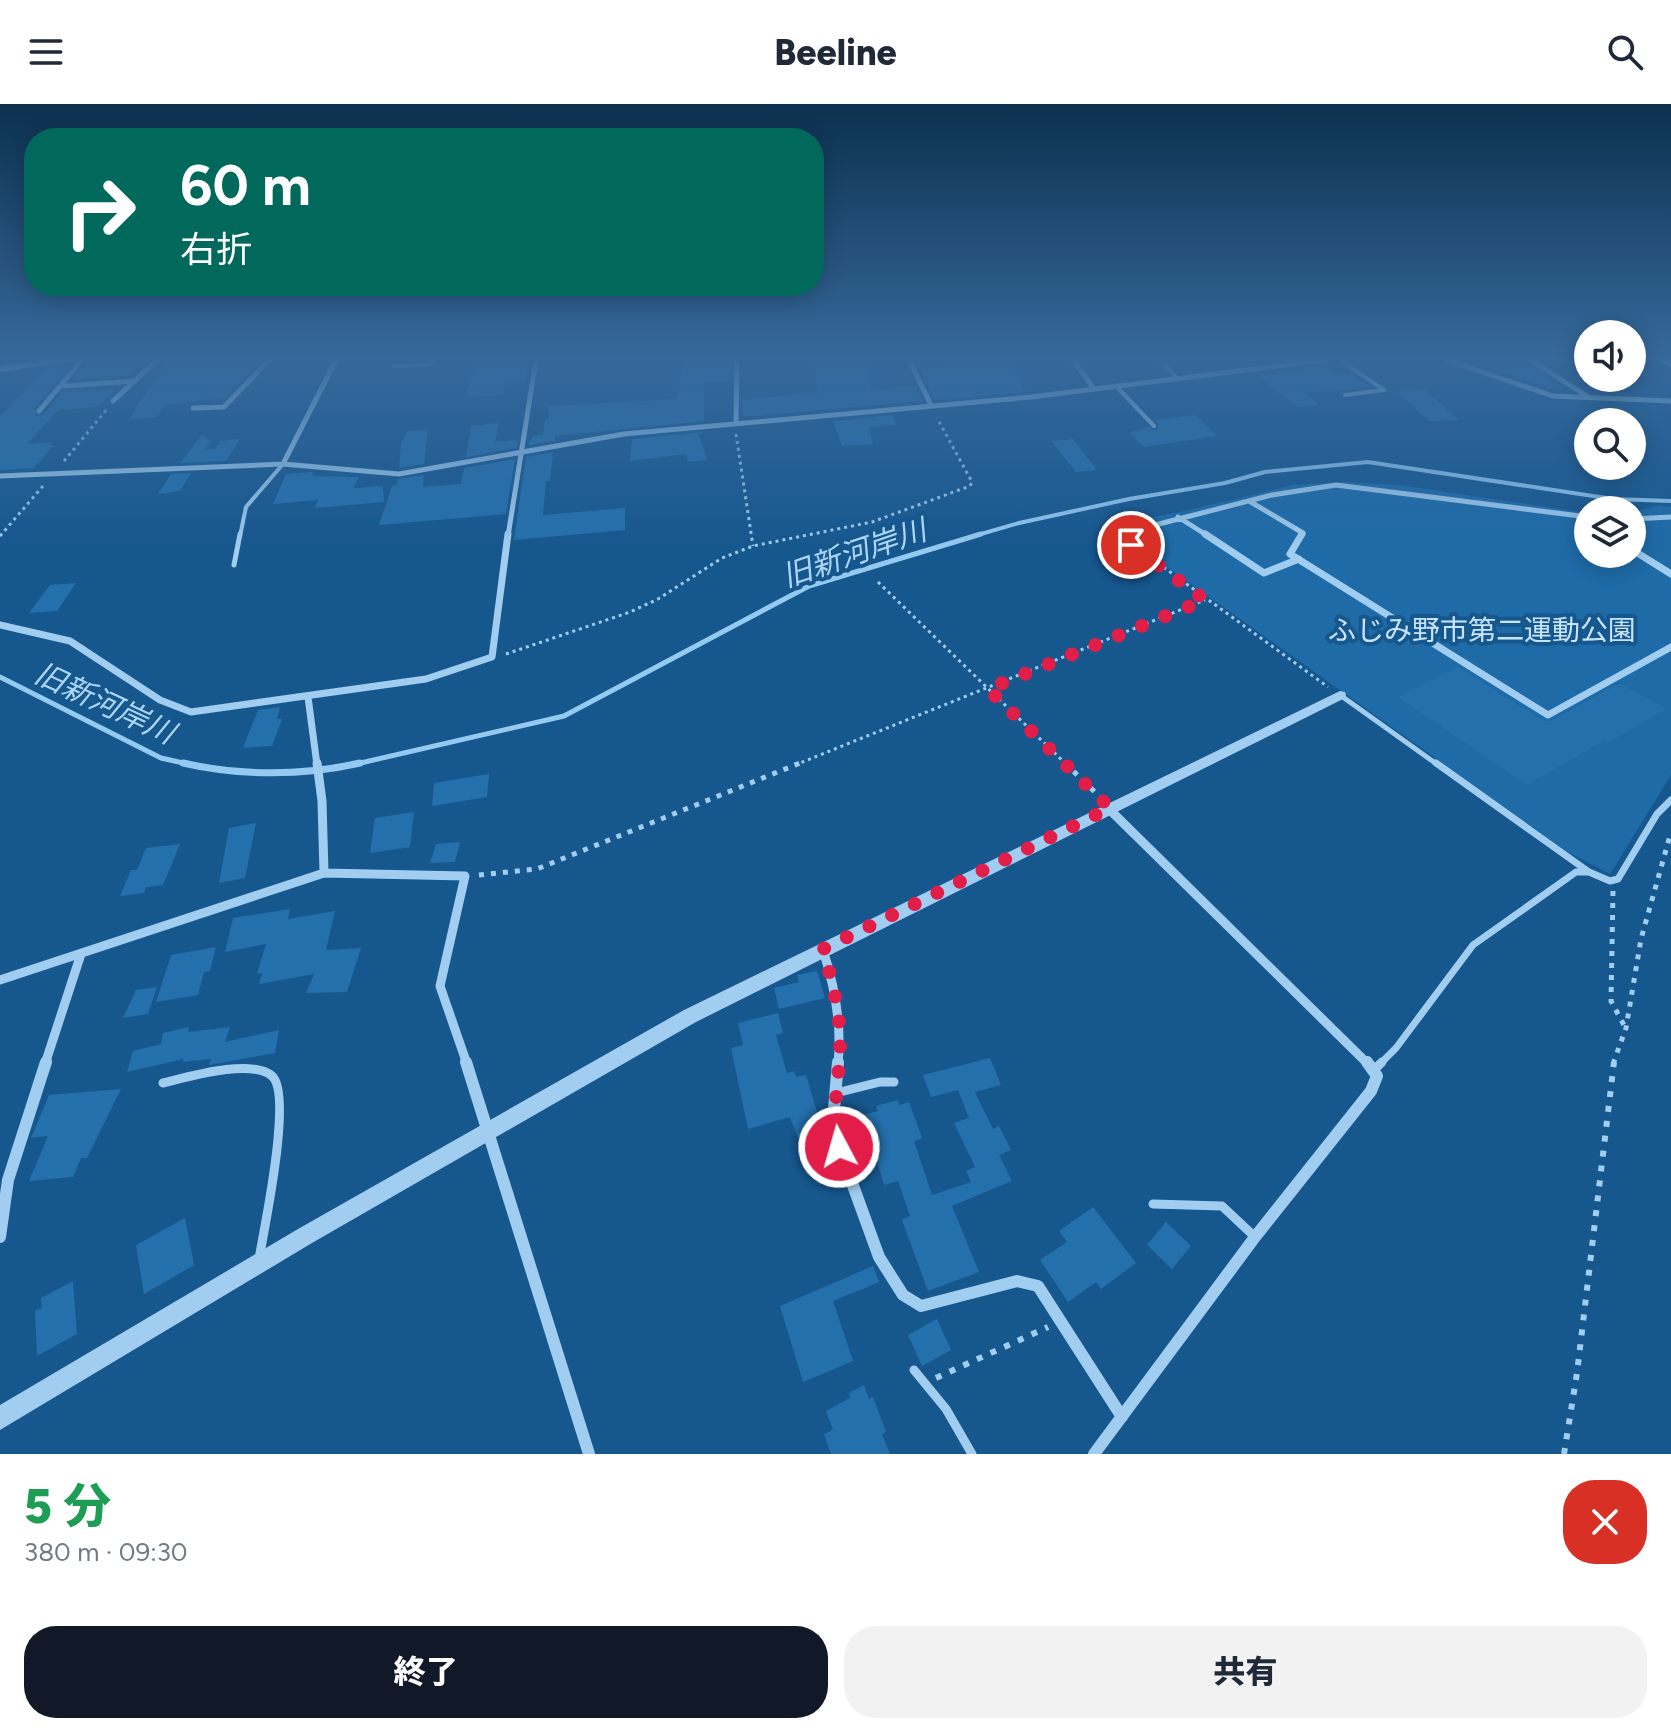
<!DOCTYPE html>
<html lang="ja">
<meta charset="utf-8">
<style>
body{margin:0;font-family:Figtree,"Noto Sans JP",sans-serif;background:#f2f2f3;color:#1f2937;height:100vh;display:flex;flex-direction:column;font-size:30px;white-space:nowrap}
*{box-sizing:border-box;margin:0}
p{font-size:26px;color:#747a83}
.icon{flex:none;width:44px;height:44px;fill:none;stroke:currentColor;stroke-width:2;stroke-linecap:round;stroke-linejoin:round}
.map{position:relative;height:1350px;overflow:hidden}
.panel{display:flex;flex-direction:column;background:#fff;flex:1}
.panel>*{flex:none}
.banner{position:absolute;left:24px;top:24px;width:800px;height:168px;border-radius:32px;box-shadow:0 4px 20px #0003;background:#00695c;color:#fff;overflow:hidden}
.fabs{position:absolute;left:1574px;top:216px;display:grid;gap:16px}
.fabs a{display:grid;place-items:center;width:72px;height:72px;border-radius:50%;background:#fff;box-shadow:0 4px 20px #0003;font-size:40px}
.pin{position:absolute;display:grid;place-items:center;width:68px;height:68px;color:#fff;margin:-34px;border:4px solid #fff;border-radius:50%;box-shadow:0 2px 8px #0007}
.me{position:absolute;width:88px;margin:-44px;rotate:354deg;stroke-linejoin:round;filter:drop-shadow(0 0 6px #0008)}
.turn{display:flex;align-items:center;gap:28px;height:168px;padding:0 24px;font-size:36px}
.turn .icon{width:104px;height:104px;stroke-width:2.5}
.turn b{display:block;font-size:56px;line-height:68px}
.round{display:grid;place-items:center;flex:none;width:84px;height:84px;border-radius:32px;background:#f2f2f3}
.headline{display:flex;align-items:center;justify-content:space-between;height:136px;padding:0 24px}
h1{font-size:48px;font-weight:800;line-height:60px;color:#1e9e55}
.button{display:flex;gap:16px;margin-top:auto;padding:16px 24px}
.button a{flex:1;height:92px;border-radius:32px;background:#111827;color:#fff;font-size:32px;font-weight:800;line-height:92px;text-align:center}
.button a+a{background:#f2f2f3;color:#1f2937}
header{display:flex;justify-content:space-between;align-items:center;height:104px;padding:0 24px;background:#fff;font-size:36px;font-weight:800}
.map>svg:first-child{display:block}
.green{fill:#1e6ba8}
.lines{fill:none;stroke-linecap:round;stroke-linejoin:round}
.stream-far2{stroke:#94caf2;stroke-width:4}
.stream-far1{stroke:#94caf2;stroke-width:5}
.stream{stroke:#94caf2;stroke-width:7}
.building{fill:#2470ad}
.path-far2{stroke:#a1cdf0;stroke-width:3;stroke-dasharray:3 4;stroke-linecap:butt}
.path-far1{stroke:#a1cdf0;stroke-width:5;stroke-dasharray:5 7;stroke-linecap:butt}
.path{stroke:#a1cdf0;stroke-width:6;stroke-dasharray:6 9;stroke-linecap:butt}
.service-far3{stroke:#a1cdf0;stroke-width:4}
.service-far2{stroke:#a1cdf0;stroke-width:5}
.service-far1{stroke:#a1cdf0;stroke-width:7}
.service{stroke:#a1cdf0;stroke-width:9}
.minor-far3{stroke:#a1cdf0;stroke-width:5}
.minor-far2{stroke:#a1cdf0;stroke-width:7}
.minor-far1{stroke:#a1cdf0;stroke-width:9}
.minor{stroke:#a1cdf0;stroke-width:12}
.tertiary{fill:#a1cdf0;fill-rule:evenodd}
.secondary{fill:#cfe7fb;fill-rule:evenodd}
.route{stroke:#e11d48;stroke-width:14;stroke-dasharray:0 25.2}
.labels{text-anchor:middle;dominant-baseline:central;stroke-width:8;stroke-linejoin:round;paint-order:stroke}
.park-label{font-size:28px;fill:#c8e5fb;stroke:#16578e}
.water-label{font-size:30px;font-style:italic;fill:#add7f7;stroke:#16578e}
</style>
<header><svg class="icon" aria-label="menu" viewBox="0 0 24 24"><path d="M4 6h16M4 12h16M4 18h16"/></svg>Beeline<svg class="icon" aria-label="search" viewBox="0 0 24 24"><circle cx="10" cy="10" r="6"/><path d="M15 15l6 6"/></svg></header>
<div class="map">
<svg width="1671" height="1350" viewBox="0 0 1671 1350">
<rect width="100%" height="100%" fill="#16578e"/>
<path class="green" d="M1343 378 1400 381 1588 409V450H1632V408L1660 401 1671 403V671L1610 770 1566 747 1108 421 1180 408 1293 381Z"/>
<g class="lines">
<path class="stream-far2" d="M974 432 1019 419 1129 395 1225 379 1265 368 1368 358 1613 395 1671 397"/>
<path class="stream-far1" d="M0 573 161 654 192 661
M352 661 564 612 809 482 981 430"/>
<path class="stream" d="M183 659C240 672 303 672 360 659"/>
</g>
<path class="building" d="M118 256H146L129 272 72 276 85 261Z
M168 256H261L226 293 164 301 157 313 128 316Z
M684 256 731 259 730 277H704V317L555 332V337L528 341 533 332 543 331 545 316 549 315 548 302 677 295Z
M815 256H864L872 286 916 282 923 297 743 313 742 295 817 289Z
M1480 256 1525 257 1563 284H1548L1472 259 1483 258Z
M529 259 524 279H505L503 291 465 292 478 261Z
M1011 259 1026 288 935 296 920 265Z
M1326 262 1335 269H1350L1370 283 1306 289 1319 301 1297 303 1257 271Z
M69 263 35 303 36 312 43 311 63 287 117 284 97 303 58 306 27 340 52 338 49 341H54L34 364 0 366V312L46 265Z
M1424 285 1459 316 1429 317 1397 287Z
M893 311 896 321 869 323 873 340 842 342 833 317Z
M1196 311 1217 332 1144 343 1129 329 1148 323 1156 327 1159 322 1156 316Z
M499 319 495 338 518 336 516 344 466 353 471 322Z
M423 326 428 327 424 360 399 364 401 340 407 327Z
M704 328 699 330 707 356 688 358 686 350 630 357 632 335Z
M202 331 211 337 206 345H215L220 337 240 335 226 357 180 359Z
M1073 335 1094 362 1096 366 1076 368 1051 337Z
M553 348 550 377H546L543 411 625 404V426L514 436 526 353Z
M515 355 506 410 379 421 392 382 397 381 398 375 424 371 423 383 461 380 464 364Z
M313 368 312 372 359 373 354 384 383 382 384 398 315 404 318 396 273 400 286 370Z
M191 369 180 387 158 390 171 370Z
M76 479 57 507 29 509 50 481Z
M1458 563 1543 617H1551L1620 579 1666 605 1609 638 1605 636 1527 681 1398 593Z
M280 603 277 615H282L272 642 243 644 258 606Z
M489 670 487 693 432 702 434 679Z
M414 708 410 743 370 749 375 714Z
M256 719 245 774 219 779 229 724Z
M460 738 455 758 430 759 436 740Z
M180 740 163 781 146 783 144 789 120 792 131 766H137L146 744Z
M290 805 288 815 335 807 326 846 361 844 347 888 306 889 314 870 259 880 262 869 257 870 266 840 225 848 233 814Z
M216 843 210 867 204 868 198 891 156 898 171 851Z
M817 867 825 894 779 905 774 884 799 878 797 871Z
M157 883 148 910 123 914 136 886Z
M778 909 783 929 776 931 787 969 794 967 796 973 806 971 827 1041 804 1050 790 1013 748 1025 731 944 743 941 738 919Z
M189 923 188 928 230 923 225 938 279 926 275 949 209 961 211 955 182 958 184 955 127 968 133 947 161 940 163 929Z
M990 954 1001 981 975 988 993 1025 999 1022 1011 1046 999 1051 1012 1077 952 1102 979 1168 928 1187 902 1116 910 1112 898 1077 884 1081 873 1043 854 1048 848 1030 867 1025 863 1011 878 1007 876 1002 898 996 899 1001 909 998 922 1034 914 1037 932 1091 971 1078 966 1067 975 1063 954 1019 969 1014 958 986 931 993 923 971Z
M121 985 87 1054H81L73 1073 29 1077 48 1032 31 1034 49 991Z
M1093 1103 1136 1159 1101 1185 1096 1178 1068 1198 1040 1156 1067 1138 1059 1127Z
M185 1114 194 1161 144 1190 136 1141Z
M1166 1118 1191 1142 1172 1165 1147 1141Z
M873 1162 879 1178 833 1197 853 1257 803 1278 780 1202Z
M73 1177 77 1230 37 1252 35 1206 42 1204 41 1194Z
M937 1215 951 1246 922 1262 908 1231Z
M864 1281 869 1295 873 1293 886 1328 882 1330 890 1350H831L824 1330 833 1326 826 1307 850 1294 849 1289Z"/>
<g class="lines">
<path class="path-far2" d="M736 330 753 442
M64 357 107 305
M1107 422 1328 583
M0 432 43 382
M878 478 1067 661
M506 550 630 508 658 495 722 454 753 442 872 418 970 382 972 378 937 314
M795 661 1205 496"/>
<path class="path-far1" d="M1065 659 1100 693
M479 771 537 765 800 659
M1613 787 1611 897 1625 923
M1613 960 1626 924 1641 835 1671 728"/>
<path class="path" d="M936 1274 1048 1223
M1564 1350 1577 1269 1614 958"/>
<path class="service-far3" d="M1160 256 1177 274
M1340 256 1384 286 1345 291
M394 262 426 261 436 256
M1116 282 1154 322
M240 432 246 403 283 360"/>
<path class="service-far2" d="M234 461 240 430
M1340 591 1438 661"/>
<path class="service-far1" d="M1436 659 1589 768 1610 777 1618 775 1657 710 1671 696
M1380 960 1396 944 1473 841 1576 768H1589"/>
<path class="service" d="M1374 966 1382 958
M163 979C188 973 251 954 272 972 293 990 264 1125 259 1155
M836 989 880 978H894
M1153 1100 1222 1102 1255 1133
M914 1266 946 1305 972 1350"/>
<path class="minor-far3" d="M909 256 931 301
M1073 256 1094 285
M1446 256 1553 292 1671 297
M1530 256 1590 294
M63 282 135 277
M113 297 157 256
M193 304 224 303 269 256
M39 307 82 256
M736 320 737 256
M283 360 336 256
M0 372 283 360 399 370 624 330 1031 293 1326 256
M1249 397 1303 429 1301 432
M1178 413 1208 432
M1632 415 1671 413
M1155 421 1272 391 1336 381 1588 413
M508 432 536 256"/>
<path class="minor-far2" d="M1205 430 1264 469 1299 455
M1302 430 1290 450 1548 611 1671 543
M1632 438 1639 450 1671 470
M0 521 70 537 160 596 191 608 426 575 492 553 508 430
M308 593 317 661"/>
<path class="minor-far1" d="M317 659 322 697 324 769
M1109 705 1368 960
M823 846C835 883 842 921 838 960
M0 876 324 769 465 772 440 882 467 960
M45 960 81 850"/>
<path class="minor" d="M466 958 589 1350
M838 958 833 1017 839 1043 879 1153 903 1191 921 1202 1017 1177 1038 1182 1122 1313
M0 1133 8 1076 46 958
M1094 1350 1255 1133 1371 987 1377 972 1367 958"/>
<path class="tertiary" d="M1340 587 1345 588 1346 591 1345 594 696 918 312 1139 0 1326V1301L298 1125 684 906Z"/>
<path class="secondary" d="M47 256H78L0 268V262Z
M1659 256H1671V263L1660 258Z"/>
</g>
<linearGradient id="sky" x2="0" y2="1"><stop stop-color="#0c304e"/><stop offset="0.57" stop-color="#36699b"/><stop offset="1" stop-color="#36699b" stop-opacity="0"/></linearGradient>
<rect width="1671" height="446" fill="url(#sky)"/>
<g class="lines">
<path class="route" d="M839 1043C831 1009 839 979 840 944 841 910 832 877 823 845L1110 704 988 585 1205 496 1131 441"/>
</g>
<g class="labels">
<g class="park-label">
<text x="1482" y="526">ふじみ野市第二運動公園</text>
</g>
<g class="water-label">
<text transform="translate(854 449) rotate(-19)">旧新河岸川</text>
<text transform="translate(105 599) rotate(25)">旧新河岸川</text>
</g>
</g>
</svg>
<div class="fabs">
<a><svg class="icon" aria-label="sound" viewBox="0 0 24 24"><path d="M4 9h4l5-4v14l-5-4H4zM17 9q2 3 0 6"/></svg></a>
<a><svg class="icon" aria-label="search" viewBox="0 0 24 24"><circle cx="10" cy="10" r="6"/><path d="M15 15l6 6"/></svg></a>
<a><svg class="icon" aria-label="layers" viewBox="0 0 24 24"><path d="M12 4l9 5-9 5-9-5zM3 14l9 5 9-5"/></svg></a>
</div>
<div class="pin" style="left:1131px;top:441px;background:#d93025"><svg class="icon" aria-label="arrive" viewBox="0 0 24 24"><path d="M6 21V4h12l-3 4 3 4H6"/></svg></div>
<svg class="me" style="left:839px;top:1043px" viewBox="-20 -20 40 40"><circle r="17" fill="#e11d48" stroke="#fff" stroke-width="3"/><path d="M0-11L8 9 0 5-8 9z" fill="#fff"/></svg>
<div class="banner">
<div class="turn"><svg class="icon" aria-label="right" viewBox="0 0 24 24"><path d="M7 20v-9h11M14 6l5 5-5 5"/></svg><div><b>60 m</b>右折</div></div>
</div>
</div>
<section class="panel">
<div class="headline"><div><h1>5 分</h1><p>380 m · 09:30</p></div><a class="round" style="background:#d93025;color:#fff"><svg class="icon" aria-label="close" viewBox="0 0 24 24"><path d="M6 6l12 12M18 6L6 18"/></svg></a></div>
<div class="button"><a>終了</a><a>共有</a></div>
</section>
